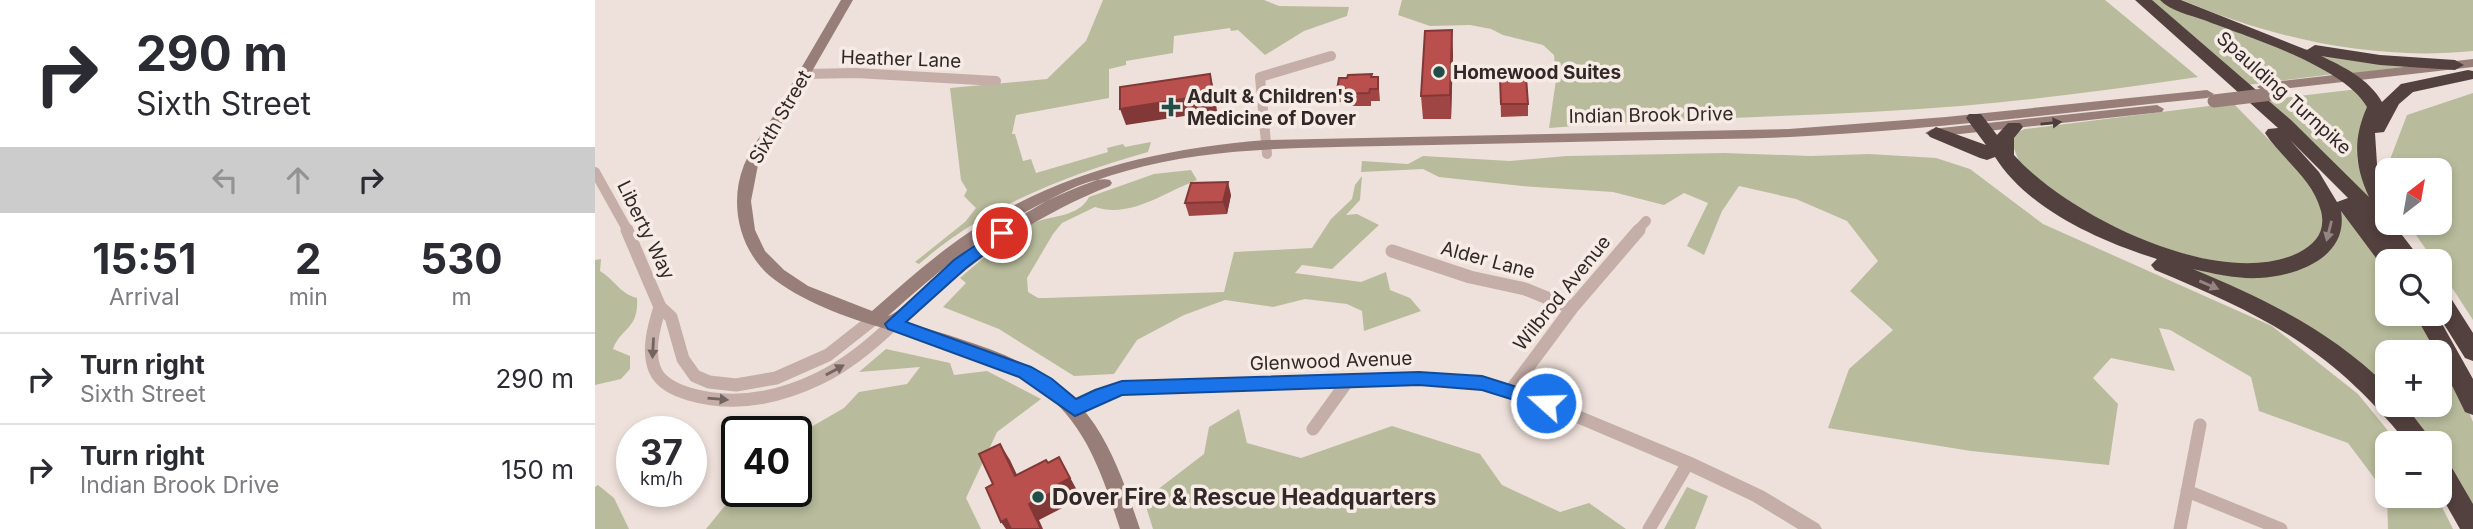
<!DOCTYPE html>
<meta charset="utf-8">
<style>
body{margin:0;font-family:Inter,sans-serif;background:#f7f7f7;color:#2b2b33;height:100vh;display:flex;flex-direction:column;font-size:26px;white-space:nowrap}
*{box-sizing:border-box;margin:0}
p{font-size:23px;color:#7c7c81}
.icon{flex:none;width:38px;height:38px;fill:none;stroke:currentColor;stroke-width:2;stroke-linecap:round;stroke-linejoin:round}
.map{position:relative;flex:1;overflow:hidden}
.panel{display:flex;flex-direction:column;background:#fff;width:595px}
.panel>*{flex:none}
.hud{background:#fff;color:#2b2b33;overflow:hidden}
.needle{width:46px;rotate:31deg}
.fabs{position:absolute;left:1780px;top:158px;display:grid;gap:14px}
.fabs a{display:grid;place-items:center;width:77px;height:77px;border-radius:14px;background:#fff;box-shadow:0 4px 10px #0003;font-size:35px}
.speed{position:absolute;left:21px;top:416px;display:flex;gap:14px;font-size:35px;font-weight:700;text-align:center}
.speed>*{display:grid;place-content:center;width:91px;height:91px;border-radius:50%;background:#fff;box-shadow:0 4px 10px #0003;line-height:1}
.speed small{font-size:18px;font-weight:400}
.speed .limit{border:4px solid #111;border-radius:10px;background:#fff;color:#111}
.pin{position:absolute;display:grid;place-items:center;width:60px;height:60px;color:#fff;margin:-30px;border:4px solid #fff;border-radius:50%;box-shadow:0 2px 7px #0007}
.me{position:absolute;width:77px;margin:-38px;rotate:290deg;stroke-linejoin:round;filter:drop-shadow(0 0 5px #0008)}
.turn{display:flex;align-items:center;gap:24px;height:147px;padding:0 21px;font-size:32px}
.turn .icon{width:91px;height:91px;stroke-width:2.5}
.turn b{display:block;font-size:49px;line-height:60px}
.lanes{display:flex;align-items:center;height:66px;padding:0 21px;background:#0003;justify-content:center;gap:35px;direction:ltr}
.lanes .off{opacity:.35}
.eta{display:flex;justify-content:space-evenly;align-items:center;height:119px;text-align:center}
.eta b{font-size:42px;font-weight:700;line-height:49px}
ul{padding:0;list-style:none}
li{display:flex;align-items:center;gap:21px;height:91px;padding:0 21px;border-top:2px solid #e1e1e2}
li div{flex:1}
li b{display:block;font-size:26px}
li em{font-style:normal}
main{display:flex;flex:1;min-height:0}
.map>svg:first-child{display:block}
.green{fill:#b8bc9c}
.lines{fill:none;stroke-linecap:round;stroke-linejoin:round}
.minor-far1{stroke:#c5aea8;stroke-width:10}
.minor{stroke:#c5aea8;stroke-width:13}
.tertiary{fill:#c5aea8;fill-rule:evenodd}
.secondary{fill:#987e79;fill-rule:evenodd}
.motorway{fill:#53413f;fill-rule:evenodd}
.secondary-bridge{stroke:#987e79;stroke-width:13}
.wall{fill:#9f4543}
.shaded-wall{fill:#823837}
.building{fill:#b9504e;stroke:#823837;stroke-width:2}
.oneway{fill:#4c3e3c}
.oneway2{fill:#958582}
.oneway3{fill:#746461}
.route{fill:#1a73e8;stroke:#114b97;stroke-width:2}
.poi-dot{fill:#214f48;stroke:#f7ebe6;stroke-width:2.5}
.labels{text-anchor:middle;dominant-baseline:central;stroke-width:7;stroke-linejoin:round;paint-order:stroke}
.street-label{font-size:19px;fill:#322827;stroke:#f7ebe6}
.poi-label{font-size:19px;font-weight:bold;fill:#322827;stroke:#f7ebe6;text-anchor:start}
.near-poi-label{font-size:23px;font-weight:bold;fill:#322827;stroke:#f7ebe6;text-anchor:start}
</style>
<main>
<section class="panel">
<div class="hud">
<div class="turn"><svg class="icon" aria-label="right" viewBox="0 0 24 24"><path d="M7 20v-9h11M14 6l5 5-5 5"/></svg><div><b>290 m</b>Sixth Street</div></div>
<div class="lanes"><svg class="icon off" aria-label="left" viewBox="0 0 24 24"><path d="M17 20v-9H6M10 6l-5 5 5 5"/></svg><svg class="icon off" aria-label="ahead" viewBox="0 0 24 24"><path d="M12 20V5M6 11l6-6 6 6"/></svg><svg class="icon" aria-label="right" viewBox="0 0 24 24"><path d="M7 20v-9h11M14 6l5 5-5 5"/></svg></div>
</div>
<div class="eta">
<div><b>15:51</b><p>Arrival</p></div>
<div><b>2</b><p>min</p></div>
<div><b>530</b><p>m</p></div>
</div>
<ul>
<li><svg class="icon" aria-label="right" viewBox="0 0 24 24"><path d="M7 20v-9h11M14 6l5 5-5 5"/></svg><div><b>Turn right</b><p>Sixth Street</p></div><em>290 m</em></li>
<li><svg class="icon" aria-label="right" viewBox="0 0 24 24"><path d="M7 20v-9h11M14 6l5 5-5 5"/></svg><div><b>Turn right</b><p>Indian Brook Drive</p></div><em>150 m</em></li>
</ul>
</section>
<div class="map">
<svg width="1878" height="529" viewBox="0 0 1878 529">
<rect width="100%" height="100%" fill="#eee0da"/>
<path class="green" d="M508 0H669L684 6 754 7 752 16 709 31 670 55 643 30 636 31 635 28 579 36 578 53 531 61V65L514 69V98L421 115 417 134H420L428 161 436 159 441 173 513 152 512 148 528 144 530 147 556 142 553 152C469 176 391 206 324 264L320 262 370 222 381 208 369 196 372 190 366 180 355 88 452 79 491 41Z
M807 0H1510L1603 77C1524 89 1445 99 1366 106 1229 117 1091 117 954 128L961 80 959 55 948 45 908 35 896 29 875 25 835 26 803 15Z
M1556 0H1569L1709 55 1739 74 1652 85Z
M1587 0H1878V51C1778 61 1679 39 1587 0Z
M1703 48 1816 66 1754 74Z
M1763 89 1774 107C1758 146 1756 160 1778 198L1773 197 1670 100Z
M1878 93V320L1845 269 1844 261H1839L1812 222H1844V170H1792V173L1791 170 1812 115Z
M1638 103 1720 187 1729 202 1727 240 1686 263 1636 265 1563 248 1482 212 1424 162 1416 140 1420 133 1430 129Z
M1129 153 1216 156 1274 154 1341 158 1375 169 1448 224 1677 326 1763 394 1803 443H1792V495L1753 443 1664 411 1656 377 1575 330 1564 328 1580 371 1516 358 1498 378 1523 404 1514 465 1376 451 1233 428 1254 369 1298 330 1255 291 1283 261 1252 221 1201 199 1144 186 1127 211 1109 255 1092 246 1113 203 1089 193 1069 205 1018 192 927 186 844 177 828 169 766 172 767 161 813 164 828 156 915 161 972 156Z
M596 170 602 180C570 192 535 219 500 207L467 223 458 234 432 278 433 292 443 298H451L629 292 639 252 717 248 736 219 757 199 760 185 767 176 765 200 751 215 762 214 784 225 737 269 707 265 700 273 766 282 791 272 795 290 815 298 826 311 769 331 767 311 752 304 710 299 678 307 630 300 589 315 542 340 519 374 479 376 404 329 348 307 371 283 365 278C385 261 417 232 441 222 458 215 484 217 494 197L559 174Z
M1443 195 1598 264 1708 265 1744 208 1792 267V313H1822C1843 349 1863 384 1878 422V505L1845 455 1844 443H1835L1799 404H1844V352H1792V397L1624 285 1519 241Z
M6 259 5 271C20 280 24 293 42 298 44 330 26 327 18 349L35 356V369L26 379 0 385V260Z
M291 349 355 363 359 375 392 371 446 399 402 432 371 498 386 529H111L142 491 201 492V432H196L216 427 249 408 264 392 312 384 325 367 264 372Z
M644 409 652 443 706 458 797 426 885 454 907 485 965 512 994 503 1031 529H558L549 500 609 454 614 427Z
M3 485 19 498 34 529H0V487Z
M1092 487 1113 496 1100 529H1069Z
M1792 495H1841L1858 529H1793Z"/>
<g class="lines">
<path class="minor-far1" d="M209 74 261 73 401 81
M672 154 665 77 736 56
M0 172 33 231
M1042 231 1051 221"/>
<path class="minor" d="M32 230 65 307 76 317 88 359 100 376 114 382 141 385 181 378 233 355 280 318
M797 251 875 277 930 289 977 308
M65 307C59 326 52 351 60 370 66 384 81 390 94 394 138 407 184 398 225 378 252 365 276 345 298 324
M916 390 977 308 1044 230
M718 429 752 382
M1592 491 1686 529
M1054 529 1093 463
M1585 529 1605 425"/>
<path class="tertiary" d="M824 373 887 377 957 399 1099 458 1169 491 1224 524 1227 529H1203L1157 501 1087 468 946 408 887 389 824 385 540 393 521 396 480 415 474 414 472 409 474 404 512 386 540 381Z"/>
<path class="secondary" d="M246 0H258L163 165 156 201 160 230 170 251 189 270 213 286 277 311C308 284 339 256 373 233 462 172 566 148 672 140L1194 129 1351 117 1612 90 1619 94 1612 98C1473 112 1334 130 1195 137 1151 139 1108 139 1064 140 973 142 881 144 790 146 702 148 615 147 531 171 431 199 368 249 293 316 306 312 329 286 342 275 369 253 483 171 515 180L517 183 515 186C436 217 372 264 311 322 380 344 458 361 500 425 521 457 533 494 545 529H525C508 477 491 422 444 389 365 333 258 337 180 280 145 254 133 205 149 165 156 148 169 131 179 115 201 76 224 38 246 0Z
M1878 59V67L1669 91 1662 87 1669 83Z
M1562 105 1569 109 1567 112 1337 137 1330 133 1337 129Z"/>
<path class="motorway" d="M1540 0H1557L1696 120 1774 197C1759 164 1758 139 1772 107 1749 66 1652 37 1609 20 1595 15 1575 11 1565 0H1586L1712 50 1720 45 1785 55 1860 60 1869 65 1860 70 1785 65 1726 56C1749 67 1774 79 1787 102L1806 84 1873 70 1878 71V79L1818 92 1804 104 1789 132 1780 133 1782 164 1792 194V222H1797L1827 261H1805L1801 256 1804 261H1792V268L1787 266 1746 211C1754 258 1701 276 1664 278 1642 279 1620 274 1598 269 1670 299 1736 331 1792 386V404H1809L1839 443H1812C1736 348 1670 316 1560 270L1556 265 1562 259C1504 241 1433 209 1400 157L1392 160 1385 158 1335 137 1332 133 1341 127 1391 145 1371 118 1374 114H1386L1402 135 1413 123H1425L1428 127 1419 138V155C1472 215 1624 291 1703 253 1721 244 1731 231 1726 211 1718 179 1687 159 1670 133L1673 129 1683 128ZM1695 140 1753 198 1742 202 1724 172Z
M1844 290 1852 292 1878 333V361L1870 358 1842 313H1844Z
M1819 313H1841L1878 379V415L1870 412 1844 359V352H1841Z
M1844 458 1853 461 1878 504V529H1865L1844 492Z"/>
<path class="secondary-bridge" d="M1619 101 1677 94"/>
</g>
<path class="wall" d="M858 53 856 119H828L826 96Z
M777 77H783L785 101H776V106H751V102H744L742 90Z
M905 78 933 104V116L906 117Z
M636 195 632 214 594 216 590 203Z"/>
<path class="shaded-wall" d="M857 30 858 53 856 119 855 95Z
M615 74 619 90 622 111 531 125 525 109Z
M633 182 636 195 632 214 628 202Z
M405 444 415 460 430 492 420 476Z
M464 457 484 494 473 500 475 504 444 520 448 529H446L434 504 464 484Z
M411 519 418 529H411L406 522Z"/>
<path class="building" d="M857 30 855 95 826 96 830 31Z
M615 74 618 94 525 109V87Z
M777 74 776 77H783V89H775L774 93 750 94V89L742 90 744 78H752L753 75Z
M931 77 933 104H906L905 78Z
M633 182 628 202 590 203 596 183Z
M405 444 420 476 451 460 453 463 464 457 475 478 464 484 466 488 434 504 446 529H416L411 519 406 522 391 488 398 484 384 454Z"/>
<defs><path id="oneway-solid" d="M-6-.8H1V-3.2L6.5 0L1 3.2V.8H-6Z" transform="scale(1.75)"/></defs>
<use class="oneway" href="#oneway-solid" transform="translate(1456 123) rotate(-6)"/>
<g class="oneway2">
<use href="#oneway-solid" transform="translate(1734 231) rotate(104)"/>
<use href="#oneway-solid" transform="translate(1614 285) rotate(23)"/>
</g>
<g class="oneway3">
<use href="#oneway-solid" transform="translate(58 348) rotate(93)"/>
<use href="#oneway-solid" transform="translate(240 370) rotate(-29)"/>
<use href="#oneway-solid" transform="translate(123 399) rotate(5)"/>
</g>
<path class="route" d="M407 227 413 229 415 233 413 236 371 268 311 322 436 367 457 379 481 399 500 390 527 381 824 372 887 376 957 398 960 403 957 408 951 410 887 390 824 385 527 395 480 416 424 377 293 329 290 324 359 260Z"/>
<g class="poi-dot">
<circle cx="844" cy="72" r="7"/>
<path d="M572.5 96.5h7v7h7v7h-7v7h-7v-7h-7v-7h7z"/>
<circle cx="443" cy="497" r="7"/>
</g>
<g class="labels">
<g class="street-label">
<text transform="translate(306 59) rotate(2)">Heather Lane</text>
<text transform="translate(1689 93) rotate(42)">Spaulding Turnpike</text>
<text transform="translate(1056 115) rotate(-1)">Indian Brook Drive</text>
<text transform="translate(185 117) rotate(-60)">Sixth Street</text>
<text transform="translate(51 230) rotate(64)">Liberty Way</text>
<text transform="translate(893 260) rotate(15)">Alder Lane</text>
<text transform="translate(967 293) rotate(-51)">Wilbrod Avenue</text>
<text transform="translate(736 361) rotate(-2)">Glenwood Avenue</text>
</g>
<g class="poi-label">
<text x="858" y="72">Homewood Suites</text>
<text x="592" y="96">Adult &amp; Children's<tspan x="592" dy="22">Medicine of Dover</tspan></text>
</g>
<g class="near-poi-label">
<text x="457" y="497">Dover Fire &amp; Rescue Headquarters</text>
</g>
</g>
</svg>
<div class="fabs">
<a><svg class="needle" viewBox="-14 -14 28 28"><path d="M0-13l5 13h-10z" fill="#e53935"/><path d="M0 13l5-13h-10z" fill="#7c7c81"/></svg></a>
<a><svg class="icon" aria-label="search" viewBox="0 0 24 24"><circle cx="10" cy="10" r="6"/><path d="M15 15l6 6"/></svg></a>
<a>+</a>
<a>−</a>
</div>
<div class="speed"><div>37<small>km/h</small></div><div class="limit">40</div></div>
<div class="pin" style="left:407px;top:233px;background:#d93025"><svg class="icon" aria-label="arrive" viewBox="0 0 24 24"><path d="M6 21V4h12l-3 4 3 4H6"/></svg></div>
<svg class="me" style="left:951px;top:403px" viewBox="-20 -20 40 40"><circle r="17" fill="#1a73e8" stroke="#fff" stroke-width="3"/><path d="M0-11L8 9 0 5-8 9z" fill="#fff"/></svg>
</div>
</main>
